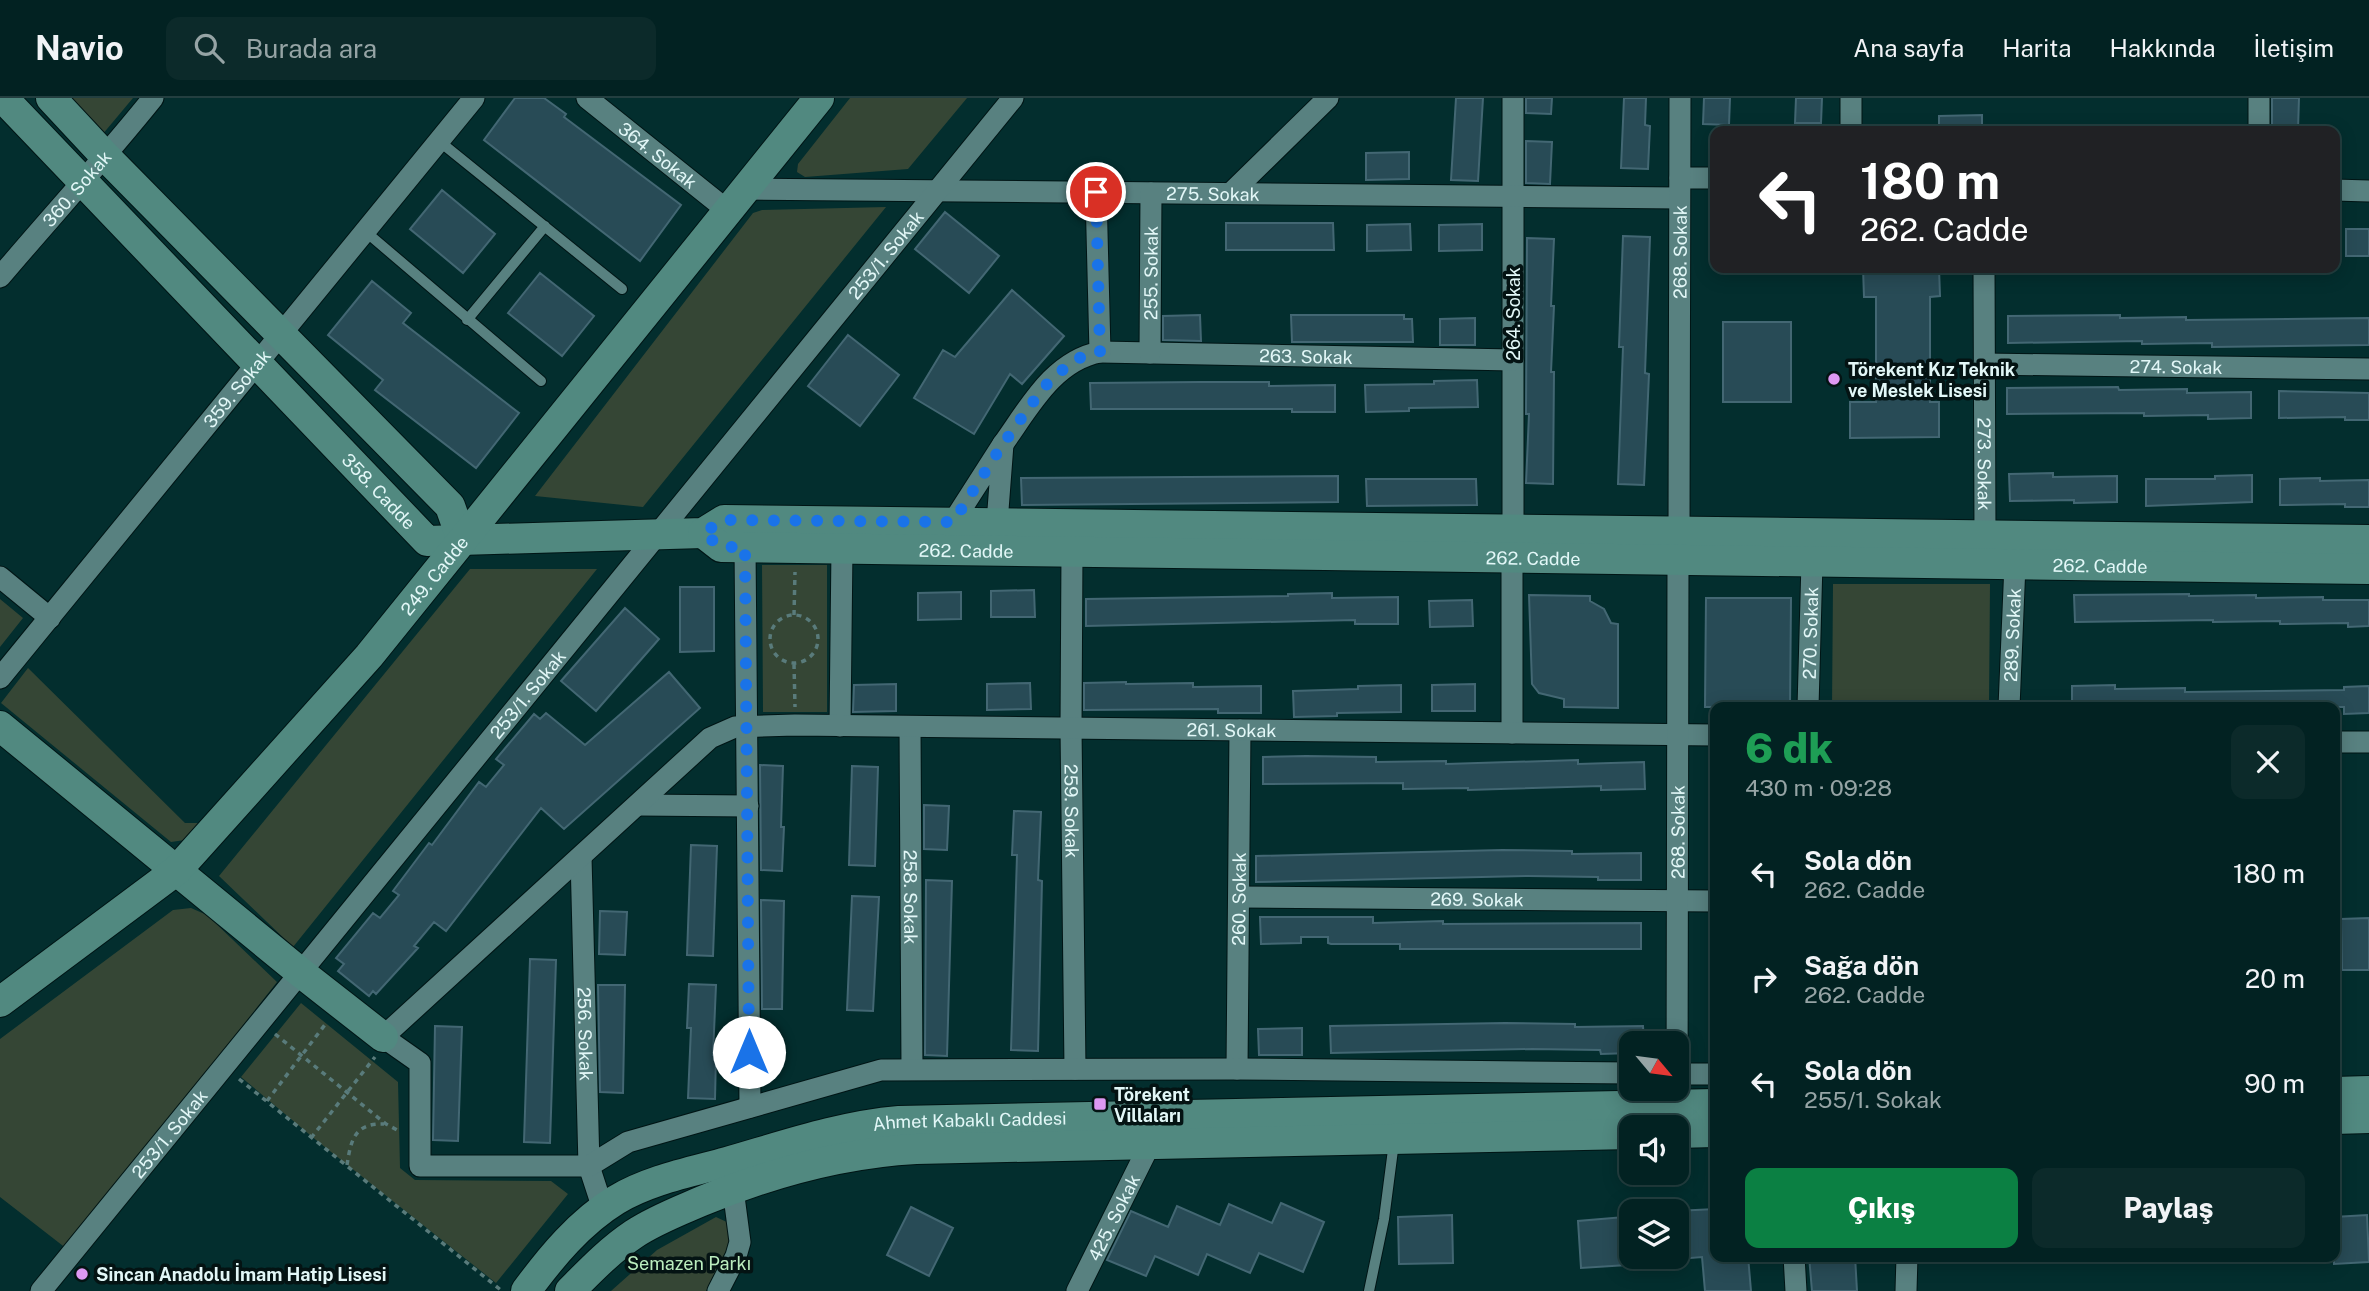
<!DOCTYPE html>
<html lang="tr">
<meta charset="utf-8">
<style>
body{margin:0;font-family:"Public Sans",sans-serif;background:#0c2a2a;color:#f1f3f6;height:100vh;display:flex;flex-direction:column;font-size:26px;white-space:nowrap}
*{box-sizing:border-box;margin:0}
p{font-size:23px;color:#96a4a5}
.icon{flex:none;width:38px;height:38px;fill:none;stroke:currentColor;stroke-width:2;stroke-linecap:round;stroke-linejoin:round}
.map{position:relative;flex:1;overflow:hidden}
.sheet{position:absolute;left:1710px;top:604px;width:630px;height:560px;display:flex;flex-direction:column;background:#022222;border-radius:14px;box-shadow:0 4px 18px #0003,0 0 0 2px #233f40}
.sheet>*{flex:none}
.banner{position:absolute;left:1710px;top:28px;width:630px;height:147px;border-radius:14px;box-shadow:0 4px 18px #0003,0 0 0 2px #233f40;background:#202124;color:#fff;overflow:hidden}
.needle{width:46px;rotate:119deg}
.controls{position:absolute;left:1619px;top:933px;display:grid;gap:14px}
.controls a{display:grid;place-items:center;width:70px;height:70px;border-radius:14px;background:#022222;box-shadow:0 4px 18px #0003,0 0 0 2px #233f40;font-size:35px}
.pin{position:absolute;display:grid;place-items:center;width:60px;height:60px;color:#fff;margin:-30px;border:4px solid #fff;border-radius:50%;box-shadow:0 2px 7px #0007}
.me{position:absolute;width:77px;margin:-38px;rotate:0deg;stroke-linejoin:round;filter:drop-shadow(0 0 5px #0008)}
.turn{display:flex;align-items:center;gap:24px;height:147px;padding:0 35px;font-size:32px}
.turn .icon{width:91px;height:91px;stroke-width:2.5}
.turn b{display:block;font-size:49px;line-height:60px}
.round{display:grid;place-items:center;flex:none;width:74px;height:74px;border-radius:14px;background:#0c2a2a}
.head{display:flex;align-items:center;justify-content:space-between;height:119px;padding:0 35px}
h1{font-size:42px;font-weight:800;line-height:52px;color:#1e9e55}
.action{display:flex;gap:14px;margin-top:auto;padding:14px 35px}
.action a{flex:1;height:80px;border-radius:14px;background:#0b8043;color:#fff;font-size:28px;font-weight:800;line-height:80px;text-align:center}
.action a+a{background:#0c2a2a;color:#f1f3f6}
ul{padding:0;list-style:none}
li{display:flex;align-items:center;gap:21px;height:105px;padding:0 35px}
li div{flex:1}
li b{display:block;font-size:26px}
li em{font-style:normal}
header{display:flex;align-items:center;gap:42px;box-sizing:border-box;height:98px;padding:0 35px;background:#022222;border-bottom:2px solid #233f40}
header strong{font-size:33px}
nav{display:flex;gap:38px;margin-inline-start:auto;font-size:24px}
.search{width:490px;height:63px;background:#0c2a2a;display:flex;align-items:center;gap:18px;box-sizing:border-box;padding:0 24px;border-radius:14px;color:#96a4a5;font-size:26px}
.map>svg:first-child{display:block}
.green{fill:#354635}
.building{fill:#284b56;stroke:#436773;stroke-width:2}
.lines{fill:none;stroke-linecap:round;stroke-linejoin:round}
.lane-casing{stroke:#001515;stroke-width:12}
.street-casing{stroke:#001515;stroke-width:23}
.secondary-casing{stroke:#001515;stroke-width:32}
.path{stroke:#597b7b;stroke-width:3.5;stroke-dasharray:5 5;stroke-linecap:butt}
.lane{stroke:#588180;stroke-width:10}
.street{stroke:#588180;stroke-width:21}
.secondary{stroke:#518980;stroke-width:30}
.route{stroke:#1a73e8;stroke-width:12;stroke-dasharray:0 21.6}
.poi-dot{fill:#de98f2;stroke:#041313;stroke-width:2.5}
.labels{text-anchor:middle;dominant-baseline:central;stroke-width:7;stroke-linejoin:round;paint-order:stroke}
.street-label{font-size:18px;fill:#e2f7f7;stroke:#041313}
.poi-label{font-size:18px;font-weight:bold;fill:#e2f7f7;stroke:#041313;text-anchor:start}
.park-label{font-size:18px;fill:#bbedbe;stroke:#041313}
</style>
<header>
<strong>Navio</strong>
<div class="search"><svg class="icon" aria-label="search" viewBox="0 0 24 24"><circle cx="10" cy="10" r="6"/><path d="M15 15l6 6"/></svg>Burada ara</div>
<nav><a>Ana sayfa</a><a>Harita</a><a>Hakkında</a><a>İletişim</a></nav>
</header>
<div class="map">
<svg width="2369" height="1193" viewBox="0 0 2369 1193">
<rect width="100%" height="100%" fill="#032e2e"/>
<path class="green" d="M65 0H133L102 37Z
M850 0H967L908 71 805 79 797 74 798 66Z
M886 109 643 409 535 398 753 115 762 112Z
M762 467H827V614H763Z
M470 471H597L293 849 219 778Z
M1833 486H1990L1989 609H1832Z
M0 501 23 520 0 549Z
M28 570 185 725H199L185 742 171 744 1 605Z
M191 810 207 817 277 884 67 1151 0 1099V941L173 812Z
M301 905 398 984 400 1070 415 1082 551 1083 568 1096 496 1185 316 1042 241 979Z
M716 1119 729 1125 734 1137 706 1193H611L657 1152Z"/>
<path class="building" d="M515 0H544L566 16 564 19 681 107 640 163 484 42Z
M1456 0H1483L1478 83 1451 82Z
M1526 0H1552L1551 16 1526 15Z
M1624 0H1646L1645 27 1650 28 1648 71 1621 70Z
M1704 0H1730L1729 27 1703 26Z
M1796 0H1822L1821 25H1795Z
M2272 0H2299L2298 32H2272Z
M1982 17V33H1939V18Z
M1526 43 1552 44 1550 86 1526 85Z
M1409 54V81L1366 82V55Z
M442 92 495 136 463 175 410 131Z
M945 114 999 158 969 195 915 151Z
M1226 125H1333L1334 152H1226Z
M1410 126 1411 152 1367 153V127Z
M1482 126V152L1439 153V127Z
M2346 131H2369V158H2346Z
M1623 138 1650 139 1645 275 1649 276 1644 387 1618 386 1623 249H1619Z
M1527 140 1554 141 1551 208H1554L1551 274H1554L1553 386 1526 385 1529 316H1526Z
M1863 170H1939L1940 198 1930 199V304H1939V339L1850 340V304H1876V199H1864Z
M540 175 594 218 562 258 508 215Z
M372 183 411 215 403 225 519 315 476 370 375 292 383 282 328 237Z
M1012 192 1064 238 1022 286 1010 276 974 336 914 300 943 252 955 259Z
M1200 217 1201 243 1163 242V218Z
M1291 217H1404V221H1412L1413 244H1292Z
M2120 217V220L2186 219V222L2369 220V247L2212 249V245L2142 246V243L2008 245V218Z
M1475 220V247H1440V221Z
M1723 224H1791V304H1723Z
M848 237 899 277 860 328 808 288Z
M1477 282 1478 309 1409 310V313L1366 314 1365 287 1434 286V283Z
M1200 284H1269V288L1335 287V314H1292V311H1091L1090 285Z
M2118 289 2119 292 2187 291V295L2251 294V320L2208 321V317L2144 318V315L2007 316V290Z
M2279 293 2369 295V322H2345V319L2279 320Z
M2053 375V379L2117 378V404L2074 405V402L2010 403 2009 376Z
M2252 377V404L2146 408V381H2215V378Z
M1338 378V404L1022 407 1021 380Z
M2320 380V383L2369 382V409H2345V406L2280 407V381Z
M1366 381H1476L1477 407 1367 408Z
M680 489H714V553L680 554Z
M1034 492 1035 519H991V493Z
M961 494V521L918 522V495Z
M1332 495V500L1398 499V526H1355V522L1086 528V501L1288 498V496Z
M2189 496V498L2256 497V500L2323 499V502H2369V528L2348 529V525L2280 526V523L2213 524V522L2075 524 2074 497Z
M1529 497 1590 498V503L1604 511 1611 525 1618 526V610L1564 609V601L1539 595 1532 586Z
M1706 500H1791L1790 609H1705Z
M1472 502 1473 528 1430 529 1429 503Z
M625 510 659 541 596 613 561 583Z
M669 574 700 610 564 731 541 710 446 833 434 824 414 848 418 850 376 896 373 893 369 898 338 873 344 866 336 860 373 815 380 820 399 797 393 793 429 745 432 747 479 684 486 689 504 667 496 661 534 616 540 621 546 615 585 647Z
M1126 584V586L1193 585V589L1261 588V615H1218V611L1084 612V585Z
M1030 585 1031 611 987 612V586Z
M896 586V613L853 614 854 587Z
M1475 586V613H1432V587Z
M1401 587V614L1337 615V618L1294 619 1293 593 1358 591V588Z
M2115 587V591L2185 590V594L2344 592V589L2369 588V615L2344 616V609H2072V588Z
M1306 658 1376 659V664L1446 663V666L1578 662V666L1644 664 1645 691 1601 692V688L1468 692V690L1403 691V685L1263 686V659Z
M760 667 783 668 781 729H784L782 773 761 772Z
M852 668 878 669 875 768 849 767Z
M924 707 949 708 947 752 924 751Z
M1014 713 1041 714 1038 782 1042 783 1038 953 1011 952 1017 757H1012Z
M691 747 717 748 713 858 687 857Z
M1502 752 1572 753V756L1641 755V782H1598V779L1529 778 1256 784V758Z
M926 782 952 783 947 958 925 957Z
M852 798 879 799 873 913 847 912Z
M761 802 784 803 782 911H762Z
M600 813 627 814 625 857 599 856Z
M1260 819H1373V825L1443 823V826L1641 825V851H1400V846H1331L1328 845V839H1301V845L1261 846Z
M2369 820V872H2342L2341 821Z
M530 861 556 862 550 1045 524 1044Z
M689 886 716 887 713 957H716L715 1001 688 1000 691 930H687Z
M598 887H625L623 995 600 994Z
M1505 925 1575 926V929L1643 928 1644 945H1631V955L1601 956 1600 952 1532 951 1331 955 1330 928Z
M435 928 462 929 458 1043 433 1042Z
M1302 930V957H1259L1258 931Z
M1281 1105 1324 1124 1303 1174 1259 1155 1250 1175 1207 1156 1198 1177 1155 1158 1146 1178 1107 1162 1131 1113 1168 1129 1177 1108 1220 1127 1229 1106 1272 1125Z
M911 1109 953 1130 929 1178 887 1157Z
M1715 1111V1158H1712H1748L1751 1193H1705L1702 1159 1679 1161 1676 1113Z
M1452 1117 1453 1165 1399 1166 1398 1119Z
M2367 1117 2369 1164 2334 1166V1119Z
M1624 1119 1627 1167 1581 1170 1578 1123Z
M1809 1158H1855L1857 1193H1812Z"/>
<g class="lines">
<g class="lane-casing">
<path id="lane" d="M439 43 622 191
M366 134 541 283
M467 222 545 128
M1369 1193 1384 1121 1394 1044"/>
</g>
<g class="street-casing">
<g id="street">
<path id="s1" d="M587 0 728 113"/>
<path d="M1513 0V432"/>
<path d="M1851 0V33"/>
<path d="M2259 0V33"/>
<path d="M1680 80H1715"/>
<path id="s2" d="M746 91 1679 100"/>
<path d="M2334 92 2369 93"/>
<path d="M1231 95 1328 0"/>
<path id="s3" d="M1984 170 1985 437"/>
<path id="s4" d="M0 179C51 119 104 61 153 0"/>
<path id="s5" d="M1100 254 1513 262"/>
<path id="s6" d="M1150 255 1151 95"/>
<path id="s7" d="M1984 266 2369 271"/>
<path d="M1003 346C1029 310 1053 263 1100 254L1096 94"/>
<path d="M953 424 1003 346 997 425"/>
<path id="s8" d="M1679 434 1680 0"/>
<path d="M745 449 750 1009"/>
<path id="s9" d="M1072 454 1071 630 1075 971"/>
<path d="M0 479 50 520"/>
<path id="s10" d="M0 580 474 0"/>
<path id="s11" d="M1808 609 1812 464"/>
<path id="s12" d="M2009 609 2015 466"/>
<path d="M840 628 842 450"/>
<path id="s13" d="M910 629 912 971"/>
<path d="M1512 635V459"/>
<path d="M2334 644H2369"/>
<path d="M638 707 748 708"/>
<path id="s14" d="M581 759 589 1068 603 1111"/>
<path id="s15" d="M1239 799 1715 803"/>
<path id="s16" d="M1237 971 1240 632"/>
<path id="s17" d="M1631 975 1237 971 881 972 628 1044 589 1068H420V965L383 939 710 640 735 629 795 627 1715 637"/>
<path d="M1676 976H1715"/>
<path id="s18" d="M1677 1007 1678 462"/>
<path d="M1794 1158 1796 1193"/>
<path id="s19" d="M41 1193 1013 0"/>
<path d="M718 1193 736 1158 740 1144 733 1091"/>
<path id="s20" d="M1077 1193 1150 1046"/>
<path d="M1906 1193 1907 1158"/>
</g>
</g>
<g class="secondary-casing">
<g id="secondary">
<path id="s21" d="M3 0 427 443 703 435 724 422 2369 442"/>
<path d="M51 0 106 59 450 408 462 442"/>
<path id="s22" d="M703 435 721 449 2369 471"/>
<path d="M0 628 300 874 383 939"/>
<path id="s23" d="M0 904 177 772 369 558 819 0"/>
<path d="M2334 994 2369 993"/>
<path d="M2334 1021 2369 1020"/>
<path d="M1676 1035 1715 1034"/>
<path id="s24" d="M526 1193C551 1159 580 1124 616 1102 649 1082 691 1074 727 1064 783 1048 840 1028 899 1023L1715 1006"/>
<path d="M570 1193C590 1173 610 1152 634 1136 655 1122 679 1113 702 1103 770 1075 842 1055 916 1051L1631 1036"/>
</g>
</g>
<path class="path" d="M770 541a24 24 0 1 1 48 0a24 24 0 1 1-48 0Z
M794 517 795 474
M794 566 795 609
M275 936 386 1026 401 1034
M239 981 502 1193
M267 1003 327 924
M311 1040 375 959
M347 1067C351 1041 355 1025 384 1026"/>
<use href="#lane" class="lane"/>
<use href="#street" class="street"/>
<use href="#secondary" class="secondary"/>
</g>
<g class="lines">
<path class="route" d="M749 954 745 449H721L703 435 724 422 953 424 1003 346 1043 290 1071 264 1086 257 1100 254 1096 94"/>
</g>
<g class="poi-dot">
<circle cx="1834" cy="281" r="7"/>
<rect x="1093" y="999" width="14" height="14" rx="3.5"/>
<circle cx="82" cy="1176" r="7"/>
</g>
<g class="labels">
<g class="street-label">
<text stroke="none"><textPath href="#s1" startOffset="91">364. Sokak</textPath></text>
<text stroke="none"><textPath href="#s4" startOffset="117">360. Sokak</textPath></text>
<text stroke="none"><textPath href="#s2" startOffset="467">275. Sokak</textPath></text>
<text stroke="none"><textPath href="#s8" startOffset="280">268. Sokak</textPath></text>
<text stroke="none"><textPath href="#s19" startOffset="1337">253/1. Sokak</textPath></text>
<text stroke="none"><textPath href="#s6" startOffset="80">255. Sokak</textPath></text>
<text transform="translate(1513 216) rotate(-90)">264. Sokak</text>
<text stroke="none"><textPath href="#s5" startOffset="206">263. Sokak</textPath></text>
<text stroke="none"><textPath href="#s7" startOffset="192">274. Sokak</textPath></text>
<text stroke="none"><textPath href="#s10" startOffset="374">359. Sokak</textPath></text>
<text stroke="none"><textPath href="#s3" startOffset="196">273. Sokak</textPath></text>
<text stroke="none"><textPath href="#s21" startOffset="544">358. Cadde</textPath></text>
<text stroke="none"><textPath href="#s22" startOffset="268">262. Cadde</textPath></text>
<text stroke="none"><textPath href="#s22" startOffset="835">262. Cadde</textPath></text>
<text stroke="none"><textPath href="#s22" startOffset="1402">262. Cadde</textPath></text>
<text stroke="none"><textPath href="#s23" startOffset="612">249. Cadde</textPath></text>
<text stroke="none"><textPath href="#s11" startOffset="74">270. Sokak</textPath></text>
<text stroke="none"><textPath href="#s12" startOffset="72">289. Sokak</textPath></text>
<text stroke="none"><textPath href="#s19" startOffset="770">253/1. Sokak</textPath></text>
<text stroke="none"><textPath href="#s17" startOffset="2343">261. Sokak</textPath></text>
<text stroke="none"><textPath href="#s9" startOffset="259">259. Sokak</textPath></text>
<text stroke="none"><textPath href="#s18" startOffset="273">268. Sokak</textPath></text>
<text stroke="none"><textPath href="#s13" startOffset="170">258. Sokak</textPath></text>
<text stroke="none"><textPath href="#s16" startOffset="170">260. Sokak</textPath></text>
<text stroke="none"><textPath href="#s15" startOffset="238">269. Sokak</textPath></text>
<text stroke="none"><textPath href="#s14" startOffset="177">256. Sokak</textPath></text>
<text stroke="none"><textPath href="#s24" startOffset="494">Ahmet Kabaklı Caddesi</textPath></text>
<text stroke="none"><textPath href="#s19" startOffset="203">253/1. Sokak</textPath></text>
<text stroke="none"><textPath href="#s20" startOffset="82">425. Sokak</textPath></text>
</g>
<g class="poi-label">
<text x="1848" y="271">Törekent Kız Teknik<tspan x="1848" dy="21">ve Meslek Lisesi</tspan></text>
<text x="1114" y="996">Törekent<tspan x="1114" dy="21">Villaları</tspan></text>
<text x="96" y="1176">Sincan Anadolu İmam Hatip Lisesi</text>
</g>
<g class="park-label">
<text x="689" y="1165">Semazen Parkı</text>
</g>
</g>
</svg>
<div class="controls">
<a><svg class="needle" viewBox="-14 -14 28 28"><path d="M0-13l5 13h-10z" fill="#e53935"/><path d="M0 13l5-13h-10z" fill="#96a4a5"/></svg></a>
<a><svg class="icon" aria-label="sound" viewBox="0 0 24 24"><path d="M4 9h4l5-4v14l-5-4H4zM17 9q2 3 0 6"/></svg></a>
<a><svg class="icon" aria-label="layers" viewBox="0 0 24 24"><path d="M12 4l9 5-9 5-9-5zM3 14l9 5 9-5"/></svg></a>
</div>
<div class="pin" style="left:1096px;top:94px;background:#d93025"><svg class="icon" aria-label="arrive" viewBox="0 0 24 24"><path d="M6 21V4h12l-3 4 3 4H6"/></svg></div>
<svg class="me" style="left:749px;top:954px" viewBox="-20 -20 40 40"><circle r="19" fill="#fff"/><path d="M0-13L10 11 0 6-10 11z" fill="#1a73e8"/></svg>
<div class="banner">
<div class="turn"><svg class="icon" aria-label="left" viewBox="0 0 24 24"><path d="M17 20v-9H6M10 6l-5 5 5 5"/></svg><div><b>180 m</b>262. Cadde</div></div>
</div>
<section class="sheet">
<div class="head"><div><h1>6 dk</h1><p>430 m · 09:28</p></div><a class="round"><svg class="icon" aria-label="close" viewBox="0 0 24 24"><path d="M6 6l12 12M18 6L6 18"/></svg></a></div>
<ul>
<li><svg class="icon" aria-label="left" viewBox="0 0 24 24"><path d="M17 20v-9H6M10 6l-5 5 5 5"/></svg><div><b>Sola dön</b><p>262. Cadde</p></div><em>180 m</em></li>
<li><svg class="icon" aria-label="right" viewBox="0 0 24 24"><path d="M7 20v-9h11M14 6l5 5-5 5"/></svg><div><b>Sağa dön</b><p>262. Cadde</p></div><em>20 m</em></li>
<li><svg class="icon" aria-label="left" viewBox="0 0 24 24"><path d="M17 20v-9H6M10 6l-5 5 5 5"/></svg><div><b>Sola dön</b><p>255/1. Sokak</p></div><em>90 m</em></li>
</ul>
<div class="action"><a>Çıkış</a><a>Paylaş</a></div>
</section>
</div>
